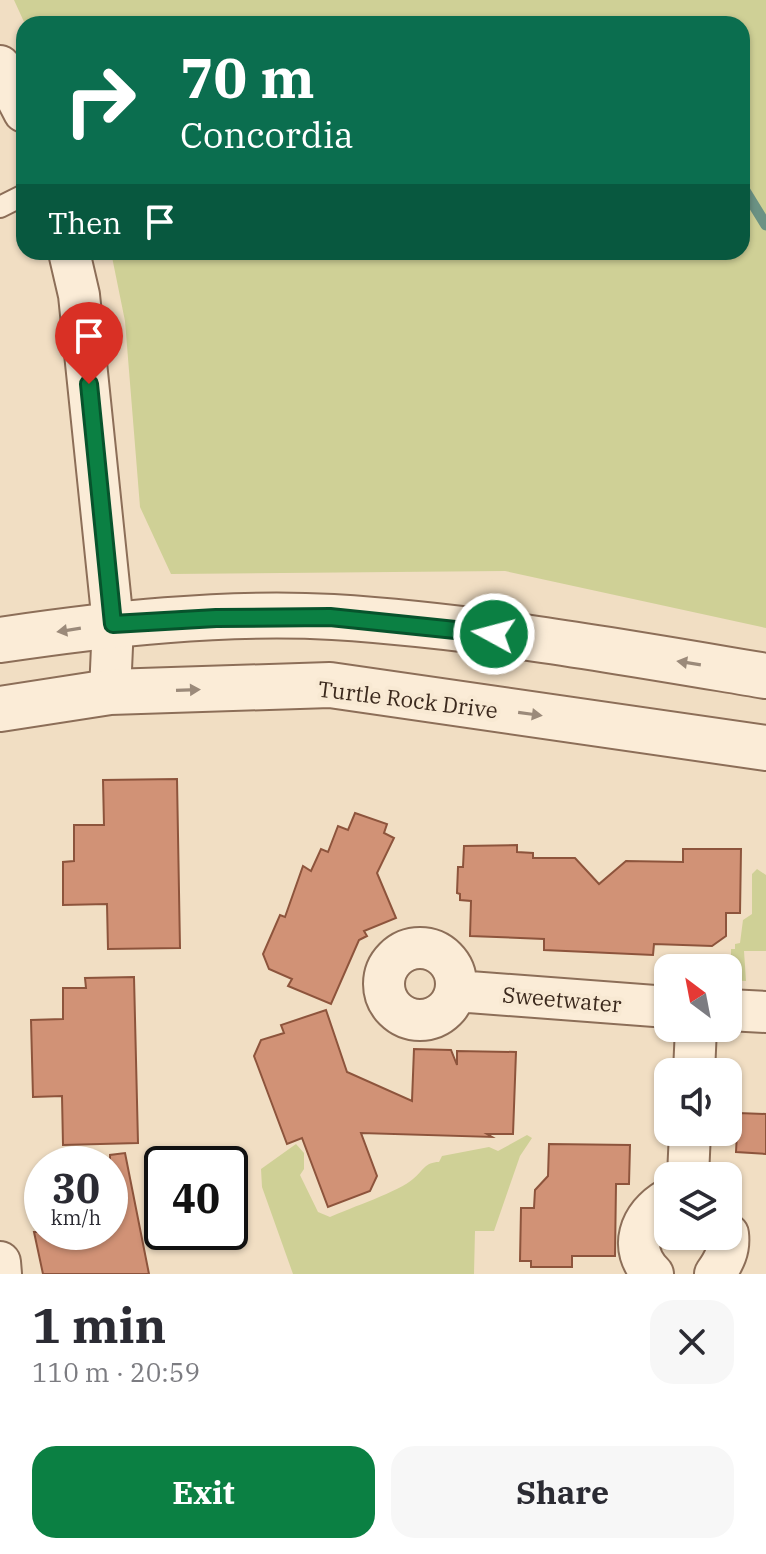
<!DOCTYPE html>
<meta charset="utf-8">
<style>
body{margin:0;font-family:"IBM Plex Serif",serif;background:#f7f7f7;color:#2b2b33;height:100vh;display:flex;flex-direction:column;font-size:30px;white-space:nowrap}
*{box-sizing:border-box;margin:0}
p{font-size:26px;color:#7c7c81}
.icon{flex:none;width:44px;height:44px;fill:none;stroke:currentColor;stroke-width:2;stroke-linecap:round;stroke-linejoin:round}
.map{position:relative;height:1274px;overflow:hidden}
.panel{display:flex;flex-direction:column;background:#fff;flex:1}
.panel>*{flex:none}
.guide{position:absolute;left:16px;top:16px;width:734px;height:244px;border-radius:24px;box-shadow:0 2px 6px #0004;background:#0b6e4f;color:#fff;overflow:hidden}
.needle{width:52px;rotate:328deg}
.fabs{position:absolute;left:654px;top:954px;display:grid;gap:16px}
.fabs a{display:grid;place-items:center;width:88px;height:88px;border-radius:16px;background:#fff;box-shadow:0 2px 6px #0004;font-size:40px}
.speed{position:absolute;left:24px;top:1146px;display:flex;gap:16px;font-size:40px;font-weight:700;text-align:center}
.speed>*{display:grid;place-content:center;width:104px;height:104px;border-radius:50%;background:#fff;box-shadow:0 2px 6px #0004;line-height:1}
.speed small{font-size:20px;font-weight:400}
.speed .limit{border:4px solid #111;border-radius:12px;background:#fff;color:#111}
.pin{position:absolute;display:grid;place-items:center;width:68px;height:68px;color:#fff;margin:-82px -34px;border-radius:50% 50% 50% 0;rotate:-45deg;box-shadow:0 0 8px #0007}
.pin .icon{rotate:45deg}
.me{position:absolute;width:88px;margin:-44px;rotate:277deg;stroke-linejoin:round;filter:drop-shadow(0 0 6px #0008)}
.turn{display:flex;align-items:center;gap:28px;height:168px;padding:0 32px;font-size:36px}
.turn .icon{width:104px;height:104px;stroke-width:2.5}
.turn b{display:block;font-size:56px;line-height:68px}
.then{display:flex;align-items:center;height:76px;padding:0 32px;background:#0003;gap:16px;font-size:30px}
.round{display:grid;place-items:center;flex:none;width:84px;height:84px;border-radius:24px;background:#f7f7f7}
.overview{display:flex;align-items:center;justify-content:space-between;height:136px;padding:0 32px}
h1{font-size:48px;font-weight:700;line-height:60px}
.cta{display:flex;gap:16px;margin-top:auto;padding:16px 32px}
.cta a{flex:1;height:92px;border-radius:24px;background:#0b8043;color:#fff;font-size:32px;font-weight:700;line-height:92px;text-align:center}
.cta a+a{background:#f7f7f7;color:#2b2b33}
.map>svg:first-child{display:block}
.green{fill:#cfd096}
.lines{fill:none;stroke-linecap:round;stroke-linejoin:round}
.stream{stroke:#6b9284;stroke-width:11}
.building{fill:#d19276;stroke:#8d543c;stroke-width:2}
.service-casing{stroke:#8c6e58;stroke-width:24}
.minor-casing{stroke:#8c6e58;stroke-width:44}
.tertiary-casing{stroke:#8c6e58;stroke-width:48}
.service{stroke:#fbecd7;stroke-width:20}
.minor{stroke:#fbecd7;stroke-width:40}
.tertiary{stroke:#fbecd7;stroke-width:44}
.oneway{fill:#9b8a7a}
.route-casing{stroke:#07532c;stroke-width:20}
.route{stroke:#0b8043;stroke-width:14}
.labels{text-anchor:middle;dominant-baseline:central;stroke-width:8;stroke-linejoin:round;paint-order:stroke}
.street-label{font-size:22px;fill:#3b291d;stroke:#f8e9d3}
</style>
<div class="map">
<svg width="766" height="1274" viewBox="0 0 766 1274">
<rect width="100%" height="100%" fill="#f1dec3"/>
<path class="green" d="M14 0H766V628L505 571 171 574 140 507 125 321 111 252H742V24H25Z
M757 869 766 875V951H744L746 981 728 980V968H704L712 955 731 957V949H735V944L740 943 743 920 752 914V874Z
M527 1135 532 1138 520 1156 494 1231H475L474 1274H293L262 1187 261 1169 296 1144 304 1153V1169L300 1175 318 1212 330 1217C350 1208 400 1191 413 1179 423 1171 425 1162 439 1162L442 1156 489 1147 498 1151Z"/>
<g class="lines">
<path class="stream" d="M742 186 766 225"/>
</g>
<path class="building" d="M177 779 180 948 108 949 107 904 63 905V862L74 861V825H104L103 780Z
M355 813 387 824 384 833 394 838 377 873 396 918 364 931 367 936 359 940 331 1004 288 986 292 979 269 969 263 954 280 915 285 917 303 866 311 871 321 849 328 852 338 826 348 830Z
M517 845V852L533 853V858H575L599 884 626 861 683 862V849H741L740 913H726V936L712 946 654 944 653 955 544 950V939L470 936 471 901 460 900V894L457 893 458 867H463L464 846Z
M134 977 138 1143 63 1145 62 1096 33 1097 31 1020 63 1019V988H86L85 978Z
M326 1010 347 1072 412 1101 414 1049 451 1050 457 1065V1051L516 1052 513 1134H487L492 1137 361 1133 377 1176 370 1191 328 1207 302 1138 287 1144 254 1056 261 1040 284 1033 281 1025Z
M738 1113 766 1114V1154L736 1152Z
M549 1144 630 1145 629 1184H616L615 1256H572V1267H531V1261H520L521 1208H534L535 1190 548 1176Z
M125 1153 149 1274H43L34 1232H110V1155Z"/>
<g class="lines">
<g class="service-casing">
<path id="service" d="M0 207 24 195"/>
</g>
<g class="minor-casing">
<path id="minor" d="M0 66 24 112
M69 252 79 295 113 624 110 692
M384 984a36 36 0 1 1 72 0a36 36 0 1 1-72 0Z
M456 991 668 1007
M728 1010 766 1012
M694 1072 696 1028
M688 1176 690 1132
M0 1262 1 1274
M653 1274C627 1249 640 1215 668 1199
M715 1274C724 1261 730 1250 728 1234"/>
</g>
<g class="tertiary-casing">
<path id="tertiary" d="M0 640C108 624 223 611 333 617 478 626 622 652 766 676
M0 709 110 692 330 685 766 748"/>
</g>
<use href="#service" class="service"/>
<use href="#minor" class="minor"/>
<use href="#tertiary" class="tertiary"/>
</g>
<defs><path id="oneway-solid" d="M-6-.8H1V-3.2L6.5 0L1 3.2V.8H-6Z" transform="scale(2)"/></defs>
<g class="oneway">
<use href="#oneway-solid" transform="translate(69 630) rotate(171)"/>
<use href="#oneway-solid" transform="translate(689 663) rotate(-171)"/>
<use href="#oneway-solid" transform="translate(188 690) rotate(-2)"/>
<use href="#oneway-solid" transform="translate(530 714) rotate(8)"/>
</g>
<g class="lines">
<g class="route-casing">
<path id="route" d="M89 384 113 624 216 618 330 617 494 634"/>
</g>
<use href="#route" class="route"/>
</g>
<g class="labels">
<g class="street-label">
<text transform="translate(408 699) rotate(7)">Turtle Rock Drive</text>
<text transform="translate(562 999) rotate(5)">Sweetwater</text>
</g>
</g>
</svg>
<div class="fabs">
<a><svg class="needle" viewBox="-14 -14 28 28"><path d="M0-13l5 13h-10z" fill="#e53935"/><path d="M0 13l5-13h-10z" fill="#7c7c81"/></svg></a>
<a><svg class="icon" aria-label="sound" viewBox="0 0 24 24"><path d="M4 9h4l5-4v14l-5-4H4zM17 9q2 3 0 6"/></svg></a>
<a><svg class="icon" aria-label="layers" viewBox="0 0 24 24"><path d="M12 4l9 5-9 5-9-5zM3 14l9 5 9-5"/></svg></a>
</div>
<div class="speed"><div>30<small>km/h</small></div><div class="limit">40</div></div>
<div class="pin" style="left:89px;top:384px;background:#d93025"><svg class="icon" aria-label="arrive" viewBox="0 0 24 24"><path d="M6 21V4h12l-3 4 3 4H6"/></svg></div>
<svg class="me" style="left:494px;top:634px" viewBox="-20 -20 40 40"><circle r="17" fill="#0b8043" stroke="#fff" stroke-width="3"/><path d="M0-11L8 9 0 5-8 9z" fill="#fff"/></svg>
<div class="guide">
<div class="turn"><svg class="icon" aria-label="right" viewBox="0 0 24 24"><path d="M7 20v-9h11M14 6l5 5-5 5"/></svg><div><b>70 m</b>Concordia</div></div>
<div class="then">Then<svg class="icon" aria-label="arrive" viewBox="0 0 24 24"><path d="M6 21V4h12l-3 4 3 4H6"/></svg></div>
</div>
</div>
<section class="panel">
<div class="overview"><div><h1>1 min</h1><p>110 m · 20:59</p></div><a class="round"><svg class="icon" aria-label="close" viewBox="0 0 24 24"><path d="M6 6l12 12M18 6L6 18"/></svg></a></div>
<div class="cta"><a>Exit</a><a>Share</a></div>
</section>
